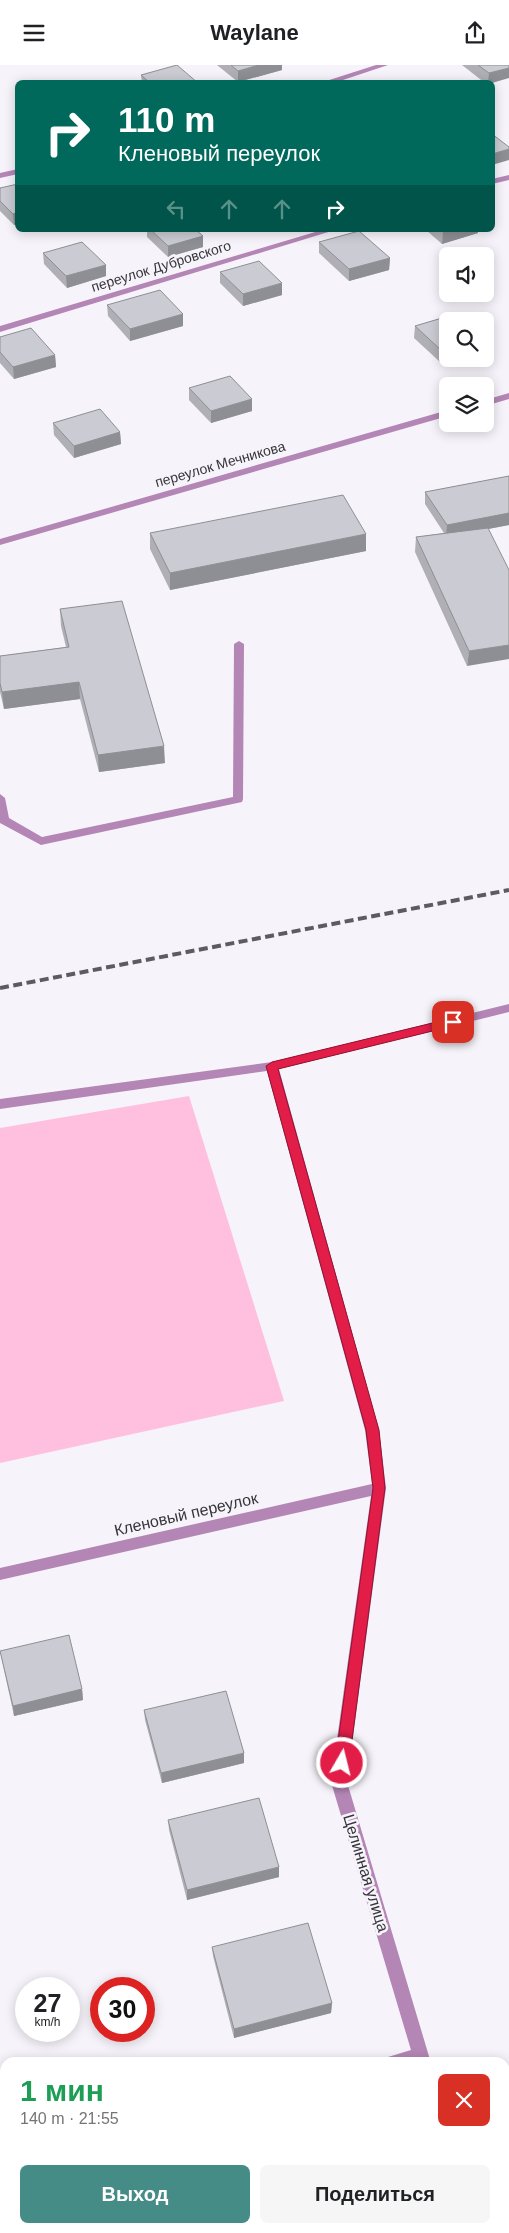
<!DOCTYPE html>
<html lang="ru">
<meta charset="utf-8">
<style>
body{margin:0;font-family:Helvetica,sans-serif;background:#f6f6f6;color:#202124;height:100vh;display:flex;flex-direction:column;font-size:19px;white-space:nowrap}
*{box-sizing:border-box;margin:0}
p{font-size:16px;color:#757577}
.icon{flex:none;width:28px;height:28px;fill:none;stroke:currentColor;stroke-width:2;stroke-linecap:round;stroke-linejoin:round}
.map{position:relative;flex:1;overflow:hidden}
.panel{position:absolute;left:0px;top:1992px;width:510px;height:176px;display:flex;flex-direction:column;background:#fff;border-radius:15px 15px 0 0;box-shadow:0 2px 12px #0003}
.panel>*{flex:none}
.banner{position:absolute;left:15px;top:15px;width:480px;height:152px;border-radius:8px;box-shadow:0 2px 12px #0003;background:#00695c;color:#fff;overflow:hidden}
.controls{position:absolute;left:439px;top:182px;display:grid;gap:10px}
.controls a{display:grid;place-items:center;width:55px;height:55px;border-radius:8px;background:#fff;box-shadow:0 2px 12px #0003;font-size:25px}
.speed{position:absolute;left:15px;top:1912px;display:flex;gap:10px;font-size:25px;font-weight:700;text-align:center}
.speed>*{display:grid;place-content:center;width:65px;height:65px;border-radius:50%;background:#fff;box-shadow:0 2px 12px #0003;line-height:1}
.speed small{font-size:12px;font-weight:400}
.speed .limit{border:8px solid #d22;background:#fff;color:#111}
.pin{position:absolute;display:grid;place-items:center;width:42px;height:42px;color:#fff;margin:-21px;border-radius:10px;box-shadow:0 2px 8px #0006}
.me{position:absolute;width:55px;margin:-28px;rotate:8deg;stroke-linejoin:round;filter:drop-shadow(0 0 4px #0008)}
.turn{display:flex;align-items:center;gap:18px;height:105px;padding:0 20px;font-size:22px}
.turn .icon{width:65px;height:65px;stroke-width:2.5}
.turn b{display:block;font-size:35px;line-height:42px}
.lanes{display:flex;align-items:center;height:48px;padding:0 20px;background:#0003;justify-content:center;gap:25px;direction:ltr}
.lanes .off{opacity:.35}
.round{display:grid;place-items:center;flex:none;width:52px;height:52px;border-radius:8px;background:#f6f6f6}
.overview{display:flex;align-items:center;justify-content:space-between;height:85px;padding:0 20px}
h1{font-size:30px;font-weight:600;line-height:38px;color:#1e9e55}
.primary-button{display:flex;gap:10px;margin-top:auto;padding:10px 20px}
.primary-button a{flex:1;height:58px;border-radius:8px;background:#458c87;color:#fff;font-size:20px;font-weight:600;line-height:58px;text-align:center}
.primary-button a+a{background:#f6f6f6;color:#202124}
header{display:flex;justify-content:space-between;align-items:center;height:65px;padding:0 20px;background:#fff;font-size:22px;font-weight:600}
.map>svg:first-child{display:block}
.green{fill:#fec0de}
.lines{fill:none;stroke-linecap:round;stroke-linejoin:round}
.minor{fill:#b486b5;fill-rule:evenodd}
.rail{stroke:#5c5b5f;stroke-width:4;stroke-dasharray:9 4.5;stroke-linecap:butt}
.wall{fill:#afafb5}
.shaded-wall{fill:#8e8f94}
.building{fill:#cbccd3;stroke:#8e8f94}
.route{fill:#e11d48;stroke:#92132f}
.labels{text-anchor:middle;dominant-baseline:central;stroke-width:5;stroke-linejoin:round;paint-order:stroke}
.far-street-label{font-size:14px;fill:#363538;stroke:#f6f4fa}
.street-label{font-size:16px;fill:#363538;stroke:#f6f4fa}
</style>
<header><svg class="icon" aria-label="menu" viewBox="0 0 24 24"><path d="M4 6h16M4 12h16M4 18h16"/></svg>Waylane<svg class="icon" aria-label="share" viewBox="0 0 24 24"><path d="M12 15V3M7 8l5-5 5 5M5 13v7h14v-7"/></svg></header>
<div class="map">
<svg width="509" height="2168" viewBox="0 0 509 2168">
<rect width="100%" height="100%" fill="#f6f4fa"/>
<path class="green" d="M189 1031 284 1336 0 1398V1063Z"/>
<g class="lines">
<path class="minor" d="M376 0H388L334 18H320Z
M18 104V109L0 113V108Z
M509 110V115L492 119V114Z
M322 165H335L0 267V261Z
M509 328V334L485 341V335Z
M448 345V351L0 480V474Z
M239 576 244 579 243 734 242 737 41 780 0 758V729L5 733 9 753 42 772 233 732 234 579Z
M509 939V947L279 1004 379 1365 386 1423 347 1717 431 1998H386L388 1992 411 1985 331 1717 371 1431 0 1515V1503L372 1419 365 1365 267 1006 0 1044V1034L272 997Z
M5 2106V2124L0 2126V2108Z
M469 2164H487L489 2168H471Z"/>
<path class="rail" d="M0 923 509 825"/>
</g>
<path class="wall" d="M217 0H282V5L238 17Z
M462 0H509L492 18H485Z
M141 10 198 18H142Z
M18 119 14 160 0 146V123Z
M147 165H196L203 182 168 192 147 172Z
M426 165H478V168L442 179Z
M319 177 390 193 389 205 349 216 319 188Z
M43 188 106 200V211L67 223 44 199Z
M220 207 282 230 243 241 220 218Z
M107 240 183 249V261L130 276 108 251Z
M442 253 448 294H449L440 297 414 273 415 261Z
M0 272 55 290 56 302 14 314 0 298Z
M189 323 252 346 211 358 189 335Z
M53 358 120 367 121 379 74 393 54 370Z
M509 411V460L488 464 467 601 415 487 416 472 444 468 425 439V427Z
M150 468 366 486 170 525 150 484Z
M60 544 165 698 99 707 80 634 4 644 0 627V591L66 582 61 561Z
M0 1586 82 1624 83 1635 14 1651Z
M144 1645 244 1698 162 1718 145 1655Z
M168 1755 279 1802V1812L187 1835 169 1765Z
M212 1882 332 1938 331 1948 234 1973 213 1891Z
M293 2164H399L400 2168H294Z"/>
<path class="shaded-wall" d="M259 0H282V5L238 17V6Z
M509 3V13L492 18H488L489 8Z
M509 84V95L492 100V89Z
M18 147V159L14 160 13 149Z
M450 165H478V168L442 179 443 167Z
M203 171V182L168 192V181Z
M390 193 389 205 349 216V204Z
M106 200V211L67 223 66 211Z
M282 218V230L243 241V229Z
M183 249V261L130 276V264Z
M448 283V294H449L440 297 441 285Z
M55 290 56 302 14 314 13 302Z
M252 334V346L211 358V346Z
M120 367 121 379 74 393V381Z
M509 448V460L446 472 447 460Z
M366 469V486L170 525V508Z
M509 580V594L467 601 469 586Z
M79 617 80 634 4 644 2 627Z
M164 681 165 698 99 707 98 690Z
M82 1624 83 1635 14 1651 13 1641Z
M244 1688V1698L162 1718 161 1708Z
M279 1802V1812L187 1835V1825Z
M332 1938 331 1948 234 1973V1964Z"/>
<path class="building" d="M177 0 198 18H150L141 10Z
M231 0H259L238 6Z
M478 0H509V3L489 8Z
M492 69 509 82V84L492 89Z
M18 119V147L13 149 0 136V123Z
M151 165H196L203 171 168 181Z
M440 165H450L443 167Z
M359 166 390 193 349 204 319 177Z
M82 177 106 200 66 211 43 188Z
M259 196 282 218 243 229 220 207Z
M160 225 183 249 130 264 107 240Z
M442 253 448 258V283L441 285 415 261Z
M31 263 55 290 13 302 0 287V272Z
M230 311 252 334 211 346 189 323Z
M100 344 120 367 74 381 53 358Z
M509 411V448L447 460 425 427Z
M343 430 366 469 170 508 150 468Z
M488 463 509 505V580L469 586 416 472Z
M122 536 164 681 98 690 79 617 2 627 0 618V591L69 582 60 544Z
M69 1570 82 1624 13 1641 0 1586Z
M226 1626 244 1688 161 1708 144 1645Z
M259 1733 279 1802 187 1825 168 1755Z
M308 1858 332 1938 234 1964 212 1882Z
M295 2164H399L400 2168H296Z"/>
<path class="route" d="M453 953 458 957 457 960 278 1004 379 1365 385 1423 349 1698 347 1703 342 1704 337 1703 335 1698 373 1423 366 1365 266 1001 272 997Z"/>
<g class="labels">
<g class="far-street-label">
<text transform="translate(161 201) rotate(-17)">переулок Дубровского</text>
<text transform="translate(220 399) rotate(-16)">переулок Мечникова</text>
</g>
<g class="street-label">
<text transform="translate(186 1449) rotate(-13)">Кленовый переулок</text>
<text transform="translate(366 1808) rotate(73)">Целинная улица</text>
</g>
</g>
</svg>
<div class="controls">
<a><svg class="icon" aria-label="sound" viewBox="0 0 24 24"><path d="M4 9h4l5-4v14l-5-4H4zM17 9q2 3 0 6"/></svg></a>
<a><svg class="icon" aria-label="search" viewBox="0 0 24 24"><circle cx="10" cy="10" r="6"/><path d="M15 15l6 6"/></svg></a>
<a><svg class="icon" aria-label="layers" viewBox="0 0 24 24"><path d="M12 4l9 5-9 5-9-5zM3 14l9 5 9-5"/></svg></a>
</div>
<div class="speed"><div>27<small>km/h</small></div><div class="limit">30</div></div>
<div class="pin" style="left:453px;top:957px;background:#d93025"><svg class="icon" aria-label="arrive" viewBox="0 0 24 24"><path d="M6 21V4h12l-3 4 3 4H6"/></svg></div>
<svg class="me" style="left:342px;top:1698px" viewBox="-20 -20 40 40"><circle r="17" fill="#e11d48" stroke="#fff" stroke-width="3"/><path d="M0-11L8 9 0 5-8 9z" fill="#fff"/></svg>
<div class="banner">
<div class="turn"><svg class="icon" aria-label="right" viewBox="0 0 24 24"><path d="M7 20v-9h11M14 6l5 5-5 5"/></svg><div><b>110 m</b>Кленовый переулок</div></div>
<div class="lanes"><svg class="icon off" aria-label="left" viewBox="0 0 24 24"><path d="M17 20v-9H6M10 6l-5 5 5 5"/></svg><svg class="icon off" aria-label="ahead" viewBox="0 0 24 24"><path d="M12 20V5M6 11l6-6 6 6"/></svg><svg class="icon off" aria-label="ahead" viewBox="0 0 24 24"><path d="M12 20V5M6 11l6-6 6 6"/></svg><svg class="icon" aria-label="right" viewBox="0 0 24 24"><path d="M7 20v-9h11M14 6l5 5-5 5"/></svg></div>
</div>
<section class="panel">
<div class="overview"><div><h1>1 мин</h1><p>140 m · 21:55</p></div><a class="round" style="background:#d93025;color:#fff"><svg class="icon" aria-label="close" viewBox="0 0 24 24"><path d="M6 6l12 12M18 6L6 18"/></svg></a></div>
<div class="primary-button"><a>Выход</a><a>Поделиться</a></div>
</section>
</div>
